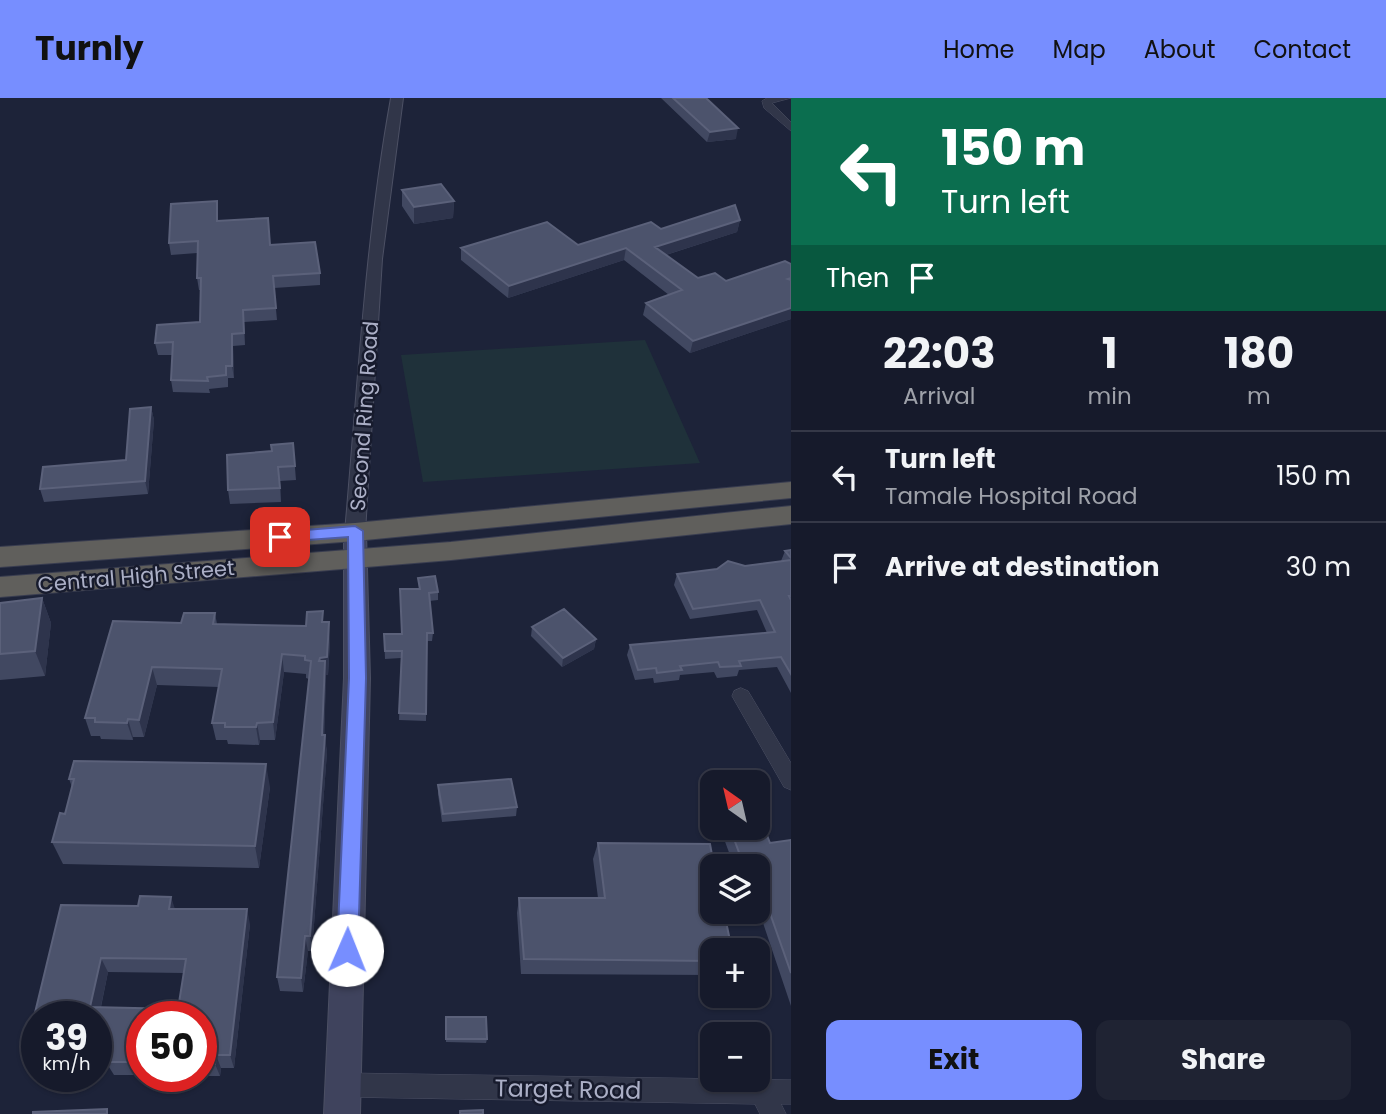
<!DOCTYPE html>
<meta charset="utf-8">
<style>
body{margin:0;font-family:Poppins,sans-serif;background:#1f2333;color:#f1f3f6;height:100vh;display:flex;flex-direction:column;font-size:26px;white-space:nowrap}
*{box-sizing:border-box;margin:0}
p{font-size:23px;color:#9ea1a9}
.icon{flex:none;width:38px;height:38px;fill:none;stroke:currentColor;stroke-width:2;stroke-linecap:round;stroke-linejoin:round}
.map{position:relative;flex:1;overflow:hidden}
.panel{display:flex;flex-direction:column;background:#161a2b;width:595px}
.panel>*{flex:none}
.banner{background:#0b6e4f;color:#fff;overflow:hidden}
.needle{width:46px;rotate:326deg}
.tools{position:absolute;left:700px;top:672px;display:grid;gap:14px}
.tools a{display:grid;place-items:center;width:70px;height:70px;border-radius:14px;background:#161a2b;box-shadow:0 2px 5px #0004,0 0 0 2px #353847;font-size:35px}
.speed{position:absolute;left:21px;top:903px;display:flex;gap:14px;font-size:35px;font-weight:700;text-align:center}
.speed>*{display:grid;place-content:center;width:91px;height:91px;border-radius:50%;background:#161a2b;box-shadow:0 2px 5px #0004,0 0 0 2px #353847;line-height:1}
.speed small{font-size:18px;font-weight:400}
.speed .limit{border:10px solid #d22;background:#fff;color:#111}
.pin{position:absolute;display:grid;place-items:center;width:60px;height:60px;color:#fff;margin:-30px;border-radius:14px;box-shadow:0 4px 10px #0006}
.me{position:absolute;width:77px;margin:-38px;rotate:1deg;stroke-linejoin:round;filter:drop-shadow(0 0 5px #0008)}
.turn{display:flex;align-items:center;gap:24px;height:147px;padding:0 35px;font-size:32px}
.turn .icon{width:91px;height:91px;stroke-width:2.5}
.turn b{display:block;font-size:49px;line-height:60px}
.then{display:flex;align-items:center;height:66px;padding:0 35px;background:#0003;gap:14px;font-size:26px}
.eta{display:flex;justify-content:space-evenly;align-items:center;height:119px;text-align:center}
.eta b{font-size:42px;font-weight:700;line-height:49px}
.primary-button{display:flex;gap:14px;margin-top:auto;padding:14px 35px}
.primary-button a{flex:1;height:80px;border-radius:14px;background:#778eff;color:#111;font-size:28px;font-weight:700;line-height:80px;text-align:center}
.primary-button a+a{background:#1f2333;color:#f1f3f6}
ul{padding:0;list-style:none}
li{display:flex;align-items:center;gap:21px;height:91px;padding:0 35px;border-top:2px solid #353847}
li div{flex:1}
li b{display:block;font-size:26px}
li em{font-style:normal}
header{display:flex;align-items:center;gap:42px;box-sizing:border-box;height:98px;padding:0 35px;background:#778eff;color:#111}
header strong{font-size:33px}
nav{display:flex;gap:38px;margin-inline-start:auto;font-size:24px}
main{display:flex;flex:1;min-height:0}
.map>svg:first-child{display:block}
.green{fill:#1f313a}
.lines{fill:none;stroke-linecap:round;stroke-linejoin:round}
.minor-casing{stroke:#4c5064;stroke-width:1}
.tertiary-casing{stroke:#4c5064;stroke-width:2}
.secondary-casing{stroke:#4c5064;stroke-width:2}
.trunk-casing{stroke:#393d50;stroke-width:2}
.minor{fill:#313649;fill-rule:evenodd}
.tertiary{fill:#313649;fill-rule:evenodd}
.secondary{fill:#3f435d;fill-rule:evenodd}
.trunk{fill:#605f5c;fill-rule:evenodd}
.wall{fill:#414861;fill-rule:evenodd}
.shaded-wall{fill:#2e344c}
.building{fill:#4c536c;stroke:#5b617a;stroke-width:2;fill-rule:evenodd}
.route{fill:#778eff;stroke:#4d5ca6;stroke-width:2}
.labels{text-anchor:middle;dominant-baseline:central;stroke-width:5;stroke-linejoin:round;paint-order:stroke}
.street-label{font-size:21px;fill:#abafc6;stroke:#171b2d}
.near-street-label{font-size:24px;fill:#abafc6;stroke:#171b2d}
</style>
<header>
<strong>Turnly</strong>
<nav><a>Home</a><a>Map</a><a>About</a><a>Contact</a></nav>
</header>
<main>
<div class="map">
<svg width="791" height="1016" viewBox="0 0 791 1016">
<rect width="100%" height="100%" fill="#1d2339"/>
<path class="green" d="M645 242 700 365 423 384 401 257Z"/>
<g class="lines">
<g class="minor-casing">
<path id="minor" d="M791 0 772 5 791 24V33L764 10 762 3 767 0Z
M741 590 748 593 791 665V692L784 689 732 598 734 593Z
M344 975 791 982V1006H781L786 1016H760L755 1006 344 999 335 996 332 987 335 978Z"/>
</g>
<g class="tertiary-casing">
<path id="tertiary" d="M391 0H403L382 161 365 434 362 439H348L345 434C358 289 365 144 391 0Z"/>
</g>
<g class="secondary-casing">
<path id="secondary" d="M355 426 363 428 366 434 370 580 360 1016H324L344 580V434L347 428Z"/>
</g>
<g class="trunk-casing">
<path id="trunk" d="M791 384V400L355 443 0 469V449L355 425Z
M791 408V426L451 462 0 499V479L451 444Z"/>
</g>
<use href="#minor" class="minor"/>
<use href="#tertiary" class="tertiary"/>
<use href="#secondary" class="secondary"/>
<use href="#trunk" class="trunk"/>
</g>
<path class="wall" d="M661 0H706L736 41 707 44Z
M402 92 454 103 453 120 414 126 402 108Z
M217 103 218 123 270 147 320 175V187L274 190 277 222 244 224 245 247 233 248 234 280H228V289L209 291 210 295 173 294 171 282 172 257H158L155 245 200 224 201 192H199L197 180V155L171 157 169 145Z
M740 122 737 134 666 157 698 180 726 183 791 166V221L690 255 643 217 646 205 669 197 624 162 508 200 461 162V150L578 147 661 131Z
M151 309 154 322 148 396 44 404 40 391 126 362Z
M293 345 296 382 280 383 281 404 230 406 228 392 272 353Z
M791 452V595L777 569 739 572 737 578 717 580 714 574 680 577 679 582 654 585 653 580 635 582 627 557 630 547 767 535 757 512 690 521 674 487 677 476 781 463 785 453Z
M418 480 438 494V502L429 503 433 535 432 543H427L426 623 399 622 401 560 385 561 384 536H402L419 491Z
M42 500 51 525 45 578 0 582V505Z
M215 515 217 526 306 528 324 524 330 542 328 577H326L324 637 327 654 312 853H308L303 894 280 893 277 879 309 581 306 580V576L284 574 275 642H260L259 647 228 646 227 642H216L212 625 219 589 157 587 144 639H133V642L101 641 100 638H91L85 620 181 525Z
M532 529 596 541 594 551 562 569 531 538Z
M69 681 270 689 259 770 63 766 52 744 65 716 72 689Z
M438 687 517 709 516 718 442 724 438 696Z
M720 730H758L770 745 791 743V908L758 810V768H734Z
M598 745 712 852V877L521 876 517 815 519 800H598L593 761Z
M61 807 175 811 250 826 234 970H221L220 978H201V919H142V977H114L109 969 96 968V919H37V965H35L26 952ZM108 874 184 875 178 911 101 909Z
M446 919 487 941 486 945 446 944Z"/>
<path class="shaded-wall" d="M738 30 736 41 707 44 710 34Z
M454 103 453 120 414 126V109Z
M740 122 737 134 653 161 655 149Z
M626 150 624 162 508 200 509 188Z
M791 210V221L690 255 693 243Z
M232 236 233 248 234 280 232 268Z
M151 309 154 322 148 396 145 383Z
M42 500 51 525 45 578 35 553Z
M329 524 330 542 328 577H326L324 654 320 560Z
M596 541 594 551 562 569 563 560Z
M282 556 284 574 275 642 273 624Z
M152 569 157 587 144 639 139 622Z
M128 621 133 639V642L127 625Z
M257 625 260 642 259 647 256 629Z
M325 637 327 654 312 853 310 838Z
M266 666 270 689 259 770 255 748Z
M171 799 176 814 169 811Z
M247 811 250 826 234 970 230 957Z
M305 838 308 853 303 894 301 880Z
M101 860 108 874 98 922 90 909Z
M216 957 221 970 220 978 215 966Z"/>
<path class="building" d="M673 0H706L738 30 710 34Z
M441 86 454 103 414 109 402 92Z
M217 103V123L268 120 270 147 315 144 320 175 273 178 276 210 243 212 244 235 232 236V268H226V277L207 279 208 283 171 282 173 244 155 245 157 227 200 224 201 180H197L198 143 169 145 171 106Z
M735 107 740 122 655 149 698 180 715 175 726 183 785 163 791 166V180L788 181 791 182V210L693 243 646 205 682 192 626 150 509 188 461 150 547 124 578 147 651 124 661 131Z
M151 309 145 383 40 391 43 369 126 362 130 311Z
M293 345 295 368 278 369 280 390 228 392 227 357 272 353 271 347Z
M791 452V460L785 453Z
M791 462V498H789L791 502V576L781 559 739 563 741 568 720 569 718 564 680 568 682 572 657 575 656 570 638 572 630 547 775 534 760 502 693 511 677 476 717 471 728 463 745 468Z
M435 478 438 494 429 495 433 535H427L426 616 399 615 402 553H385L384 536H402L400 491H420L418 480Z
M42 500 35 553 0 556V505Z
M564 511 596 541 563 560 532 529Z
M323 513 322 524H329L327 559 320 560 319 563H325L322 637H325L310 838H305L301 880 277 879 311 563 305 562V558L282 556 273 624 257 625 256 629H225V625H212L222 571 152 569 139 622 128 621 127 625 95 624V620H85L113 523 181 525 184 515H215L213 526 306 528 307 514Z
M74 663 266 666 255 748 52 744 60 715 65 716 74 681H69Z
M511 681 517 709 443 716 438 687Z
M758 717H759L770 745 791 742V875L759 784H758V768H744L730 730H758Z
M598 745 710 746 714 768H712V814H724L732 852H712V863L524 861 519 800H605Z
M140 798 171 799 169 811H247L230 957H216L215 966H201V919H142V964H107L108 956H96V919H37V953L26 952 61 807 138 808ZM101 860 186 861 178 911 90 909Z
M446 919H486L487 941H446Z
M107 1011V1016H33V1014Z
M483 1012V1016H460V1013Z"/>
<path class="route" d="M355 428 363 433 366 580 358 852 355 859 347 862 340 859 337 852 349 580 348 439 280 444 273 439 280 434Z"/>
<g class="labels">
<g class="street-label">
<text transform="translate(364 318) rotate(-86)">Second Ring Road</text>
<text transform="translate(136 478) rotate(-5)">Central High Street</text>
</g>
<g class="near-street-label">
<text transform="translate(568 991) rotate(1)">Target Road</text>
</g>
</g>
</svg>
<div class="tools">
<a><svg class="needle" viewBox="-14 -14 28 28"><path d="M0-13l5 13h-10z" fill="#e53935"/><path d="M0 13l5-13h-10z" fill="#9ea1a9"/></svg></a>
<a><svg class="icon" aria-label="layers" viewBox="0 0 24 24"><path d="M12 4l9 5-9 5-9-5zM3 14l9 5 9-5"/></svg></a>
<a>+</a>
<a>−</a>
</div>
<div class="speed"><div>39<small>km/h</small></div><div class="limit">50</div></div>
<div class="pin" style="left:280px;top:439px;background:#d93025"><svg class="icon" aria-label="arrive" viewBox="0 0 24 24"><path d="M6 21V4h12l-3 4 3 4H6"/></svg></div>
<svg class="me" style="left:347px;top:852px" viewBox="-20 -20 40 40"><circle r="19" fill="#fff"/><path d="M0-13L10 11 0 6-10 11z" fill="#778eff"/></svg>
</div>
<section class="panel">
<div class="banner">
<div class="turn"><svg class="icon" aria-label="left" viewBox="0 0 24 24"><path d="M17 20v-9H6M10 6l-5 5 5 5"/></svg><div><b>150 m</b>Turn left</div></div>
<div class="then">Then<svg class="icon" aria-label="arrive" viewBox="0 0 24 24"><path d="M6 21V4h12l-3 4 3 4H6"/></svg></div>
</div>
<div class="eta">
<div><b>22:03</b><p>Arrival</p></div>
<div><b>1</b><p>min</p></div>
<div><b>180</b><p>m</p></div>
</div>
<ul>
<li><svg class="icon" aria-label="left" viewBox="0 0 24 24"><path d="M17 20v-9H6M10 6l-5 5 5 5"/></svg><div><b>Turn left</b><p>Tamale Hospital Road</p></div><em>150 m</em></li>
<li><svg class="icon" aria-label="arrive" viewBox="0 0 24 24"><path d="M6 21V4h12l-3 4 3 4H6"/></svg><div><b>Arrive at destination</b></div><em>30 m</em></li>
</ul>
<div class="primary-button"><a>Exit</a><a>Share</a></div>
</section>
</main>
